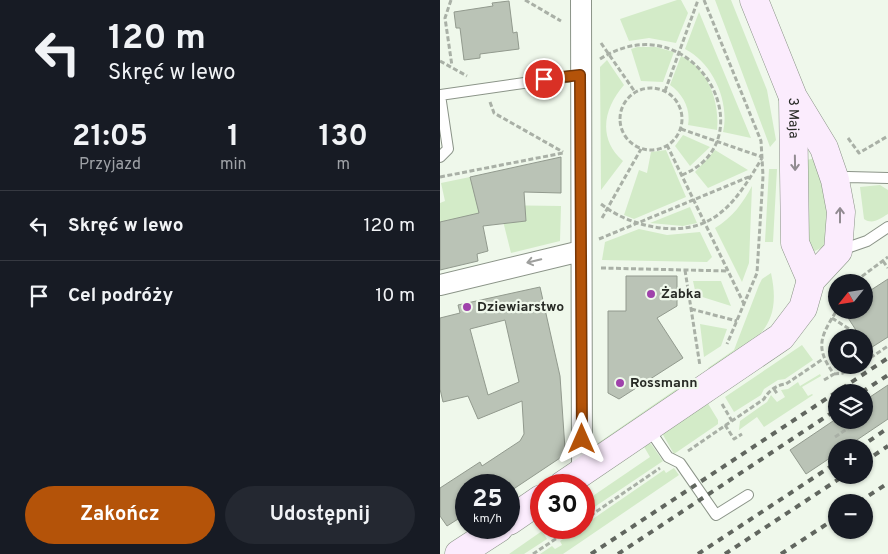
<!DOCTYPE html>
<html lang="pl">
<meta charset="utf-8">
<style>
body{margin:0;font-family:Overpass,sans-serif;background:#242831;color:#f1f3f6;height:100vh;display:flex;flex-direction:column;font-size:19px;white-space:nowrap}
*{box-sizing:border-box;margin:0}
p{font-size:16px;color:#9ea1a6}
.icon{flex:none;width:28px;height:28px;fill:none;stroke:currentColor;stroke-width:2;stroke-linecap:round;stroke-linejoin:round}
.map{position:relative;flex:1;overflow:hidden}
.details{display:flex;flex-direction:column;background:#171b24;width:440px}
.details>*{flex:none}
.banner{background:#171b24;color:#f1f3f6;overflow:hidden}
.needle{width:32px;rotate:240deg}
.buttons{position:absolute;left:388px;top:274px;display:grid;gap:10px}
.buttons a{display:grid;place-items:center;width:45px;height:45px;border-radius:50%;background:#171b24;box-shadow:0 1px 4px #0004;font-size:25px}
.speed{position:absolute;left:15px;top:474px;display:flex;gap:10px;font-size:25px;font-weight:700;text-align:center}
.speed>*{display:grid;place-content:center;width:65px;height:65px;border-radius:50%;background:#171b24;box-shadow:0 1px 4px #0004;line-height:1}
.speed small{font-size:12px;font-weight:400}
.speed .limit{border:8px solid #d22;background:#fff;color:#111}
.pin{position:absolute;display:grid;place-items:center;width:42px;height:42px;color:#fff;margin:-21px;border:2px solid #fff;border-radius:50%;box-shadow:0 1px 5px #0007}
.me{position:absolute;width:55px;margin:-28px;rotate:0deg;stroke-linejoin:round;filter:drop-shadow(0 0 4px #0008)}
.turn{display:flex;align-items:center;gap:18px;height:105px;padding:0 25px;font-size:22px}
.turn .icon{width:65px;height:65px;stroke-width:2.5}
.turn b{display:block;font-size:35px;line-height:42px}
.eta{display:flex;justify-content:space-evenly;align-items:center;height:85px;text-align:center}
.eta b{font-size:30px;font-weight:700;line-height:35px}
.primary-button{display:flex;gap:10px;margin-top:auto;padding:10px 25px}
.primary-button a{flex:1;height:58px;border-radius:30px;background:#b45309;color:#fff;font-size:20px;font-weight:700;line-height:58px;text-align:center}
.primary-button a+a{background:#242831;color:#f1f3f6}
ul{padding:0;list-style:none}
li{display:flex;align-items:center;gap:15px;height:70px;padding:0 25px;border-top:1px solid #363941}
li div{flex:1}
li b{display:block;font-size:19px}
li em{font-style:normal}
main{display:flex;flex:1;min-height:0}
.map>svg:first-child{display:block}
.green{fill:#d3ebc8}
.building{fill:#bac3b6;stroke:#929a8e;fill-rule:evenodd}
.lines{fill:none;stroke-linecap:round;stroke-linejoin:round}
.lane-casing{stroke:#8b9488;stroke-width:12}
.street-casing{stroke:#8b9488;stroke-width:22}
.secondary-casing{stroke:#8b9488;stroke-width:29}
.path{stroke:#a9b0a6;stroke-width:3;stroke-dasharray:5 2.5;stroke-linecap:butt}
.lane{stroke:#fff;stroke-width:10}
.street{stroke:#fff;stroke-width:20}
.secondary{stroke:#fbecfd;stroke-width:28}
.rail{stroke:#61665f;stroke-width:4;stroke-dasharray:6 6;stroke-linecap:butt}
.oneway{stroke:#918b91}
.oneway2{stroke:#9e9f9d}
.route-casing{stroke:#753606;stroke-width:12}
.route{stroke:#b45309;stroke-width:9}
.poi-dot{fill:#9f42ab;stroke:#eff8eb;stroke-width:2}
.labels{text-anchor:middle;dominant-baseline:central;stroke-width:4.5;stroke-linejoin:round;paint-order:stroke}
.street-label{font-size:14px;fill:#272a25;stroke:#eff8eb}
.poi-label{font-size:14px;font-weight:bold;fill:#272a25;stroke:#eff8eb;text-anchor:start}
</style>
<main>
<section class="details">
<div class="banner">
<div class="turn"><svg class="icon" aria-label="left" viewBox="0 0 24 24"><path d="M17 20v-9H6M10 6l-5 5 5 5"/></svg><div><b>120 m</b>Skręć w lewo</div></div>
</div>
<div class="eta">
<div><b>21:05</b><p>Przyjazd</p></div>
<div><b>1</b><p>min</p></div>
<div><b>130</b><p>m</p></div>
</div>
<ul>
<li><svg class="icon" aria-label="left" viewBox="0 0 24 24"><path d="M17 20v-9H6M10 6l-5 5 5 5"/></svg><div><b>Skręć w lewo</b></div><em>120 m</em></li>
<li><svg class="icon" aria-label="arrive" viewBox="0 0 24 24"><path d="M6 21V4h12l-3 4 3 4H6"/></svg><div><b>Cel podróży</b></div><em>10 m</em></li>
</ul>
<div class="primary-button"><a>Zakończ</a><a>Udostępnij</a></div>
</section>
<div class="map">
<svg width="448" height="554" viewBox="0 0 448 554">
<rect width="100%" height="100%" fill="#eff8eb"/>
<path class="green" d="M237 0H241L248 13 236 43 209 38 189 41 180 19Z
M275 0H291L327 90 336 140 330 147Z
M259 12 311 138 283 132C290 102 273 63 245 49Z
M197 47H216L234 52 223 82 201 81 191 49Z
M241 56C268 67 280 103 277 130L248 125C251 109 243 94 230 85Z
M167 60 184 85C164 108 157 138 183 161L161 190 160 67Z
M243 135 270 147 250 166 235 146Z
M226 150 246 197 194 219 184 215 199 170 207 173 211 152Z
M275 150 308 170 268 188 255 172Z
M377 158 391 197 385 246 373 252 367 250 366 160Z
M329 169H337L333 242H325Z
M30 177 43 226 14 219 0 222V203L5 201 1 183Z
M440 185 448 190V214C439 219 433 225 424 219L420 187Z
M312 186 309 263 302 282 275 228C292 218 303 203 312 186Z
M59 205 121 206 120 241 71 253Z
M250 207 257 223 243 226 210 223Z
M199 229 227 235 260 232 272 257 267 262 162 260 165 242Z
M331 273C344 332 311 342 270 371L268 368 294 350 319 285 322 279Z
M253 281H281L291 306 256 295Z
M260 324 287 329 281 346 264 357Z
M362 345 373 360 345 379 338 380 324 389 321 395 294 412 285 397Z
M380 374 381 376 362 387 368 396 372 394 373 395 324 427 317 417 299 430 300 421 327 402 331 395 337 402 345 397 341 390 348 389 358 382 360 386Z
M251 379 252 382 159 445 158 443Z
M267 402 278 420V424L234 454 222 433Z
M207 442 211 444 223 461 144 514V502L210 457 203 445Z
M234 468 239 475 123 554H100L112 546 115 549 122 545 120 541 140 528H144V525L224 470 226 473Z
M107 528H124L109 537 104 530Z
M102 531 107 539 84 554H69Z"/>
<path class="building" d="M69 1 73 33 77 32 79 49 40 54V58L24 60 20 28H16L14 12 53 6 52 3Z
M121 157V193L84 192 86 221 43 226 48 251 37 254 38 261 0 270V222L39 213 30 177Z
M186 276H237V306L217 318 243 358 179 399 168 393V311H186Z
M448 279V337L429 349 424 338H421L403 310H424V299L432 293 431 290Z
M100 287 120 376 125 449 120 458 69 492V485H26V514L7 526 0 516V488L40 462 42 466 80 441 84 434 82 401 38 419 28 396 3 402 0 389V318L20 313 18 305ZM65 320 79 382 48 395 30 329Z
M448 385V419L405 448H396V454L366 474 350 450 396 419 424 420V401Z"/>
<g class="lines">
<g class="lane-casing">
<path id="lane" d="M0 157 8 149 0 95 140 75
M397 180 408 177 448 178
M401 250 427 241 448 227
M209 429 228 457 240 463 276 515 308 495"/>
</g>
<g class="street-casing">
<path id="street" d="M141 0 142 472
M0 285 141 251"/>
</g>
<g class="secondary-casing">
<g id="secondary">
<path id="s1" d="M353 98 355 243 371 280"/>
<path d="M123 485 341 337 363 308 371 280 398 251 401 212 395 180 384 148 353 97 314 0"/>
<path d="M69 521 101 499"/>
<path d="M19 554 59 528"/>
</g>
</g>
<path class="path" d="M11 0 5 18 12 66
M85 0 121 21
M264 0 321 141 323 176 317 273 287 344
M161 43 195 92
M160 59C253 0 330 139 242 175
M0 61 27 76
M180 119a31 31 0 1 1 62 0a31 31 0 1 1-62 0Z
M225 91 258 0
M50 102 54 113 123 152
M241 129 322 157
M408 138 419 153 448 136
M227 145 304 304
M0 177 123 153
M161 204C179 218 199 225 221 228 276 234 297 200 322 158
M162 218 201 149
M159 239 311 176
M443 261 448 268
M161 268 288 271
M245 270 260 366
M417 282 421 277 448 257
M251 309 297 321
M392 318 414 332 417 330
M424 362 448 346
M394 374 403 373 418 365
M384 380 394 374C374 347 381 336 397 310
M334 389 338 395
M282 404 292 421
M285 425 294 439 302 434
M395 437 417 422
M248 451 324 399C329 390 337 385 346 384L383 359
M144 520 220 468
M93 554 132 528"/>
<use href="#lane" class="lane"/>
<use href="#street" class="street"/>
<use href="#secondary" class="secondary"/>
<path class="rail" d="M422 392 448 375
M419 448 448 428
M424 462 448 446
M419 502 448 483
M151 554 448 358
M178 554 396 410
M258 554 396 463
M285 554 405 475
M341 554 396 518"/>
</g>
<defs><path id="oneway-shaft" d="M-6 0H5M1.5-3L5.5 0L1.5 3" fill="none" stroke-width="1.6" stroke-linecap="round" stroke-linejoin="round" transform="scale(1.25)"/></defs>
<g class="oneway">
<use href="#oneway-shaft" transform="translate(355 163) rotate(89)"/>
<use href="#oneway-shaft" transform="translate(400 215) rotate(-90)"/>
</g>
<use class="oneway2" href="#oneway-shaft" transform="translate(94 261) rotate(166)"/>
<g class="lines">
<g class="route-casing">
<path id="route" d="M104 79 140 75 142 439"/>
</g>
<use href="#route" class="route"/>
</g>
<g class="poi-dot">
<circle cx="211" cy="294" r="5"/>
<circle cx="27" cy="307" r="5"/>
<circle cx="180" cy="383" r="5"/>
</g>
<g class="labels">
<g class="street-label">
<text stroke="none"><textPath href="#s1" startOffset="20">3 Maja</textPath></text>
</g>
<g class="poi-label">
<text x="221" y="294">Żabka</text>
<text x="37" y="307">Dziewiarstwo</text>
<text x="190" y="383">Rossmann</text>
</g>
</g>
</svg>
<div class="buttons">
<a><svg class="needle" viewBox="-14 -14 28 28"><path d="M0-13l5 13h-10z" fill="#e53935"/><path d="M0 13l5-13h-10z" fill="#9ea1a6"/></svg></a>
<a><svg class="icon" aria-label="search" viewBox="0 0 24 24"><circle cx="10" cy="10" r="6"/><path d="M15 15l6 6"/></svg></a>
<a><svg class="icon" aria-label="layers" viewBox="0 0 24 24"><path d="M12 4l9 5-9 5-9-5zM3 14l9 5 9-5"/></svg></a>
<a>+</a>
<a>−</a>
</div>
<div class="speed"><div>25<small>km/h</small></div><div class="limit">30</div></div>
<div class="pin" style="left:104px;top:79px;background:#d93025"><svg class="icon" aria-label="arrive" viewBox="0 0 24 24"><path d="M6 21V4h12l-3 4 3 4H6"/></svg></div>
<svg class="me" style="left:142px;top:439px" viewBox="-20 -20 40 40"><path d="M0-17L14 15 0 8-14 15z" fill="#b45309" stroke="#fff" stroke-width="4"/></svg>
</div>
</main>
